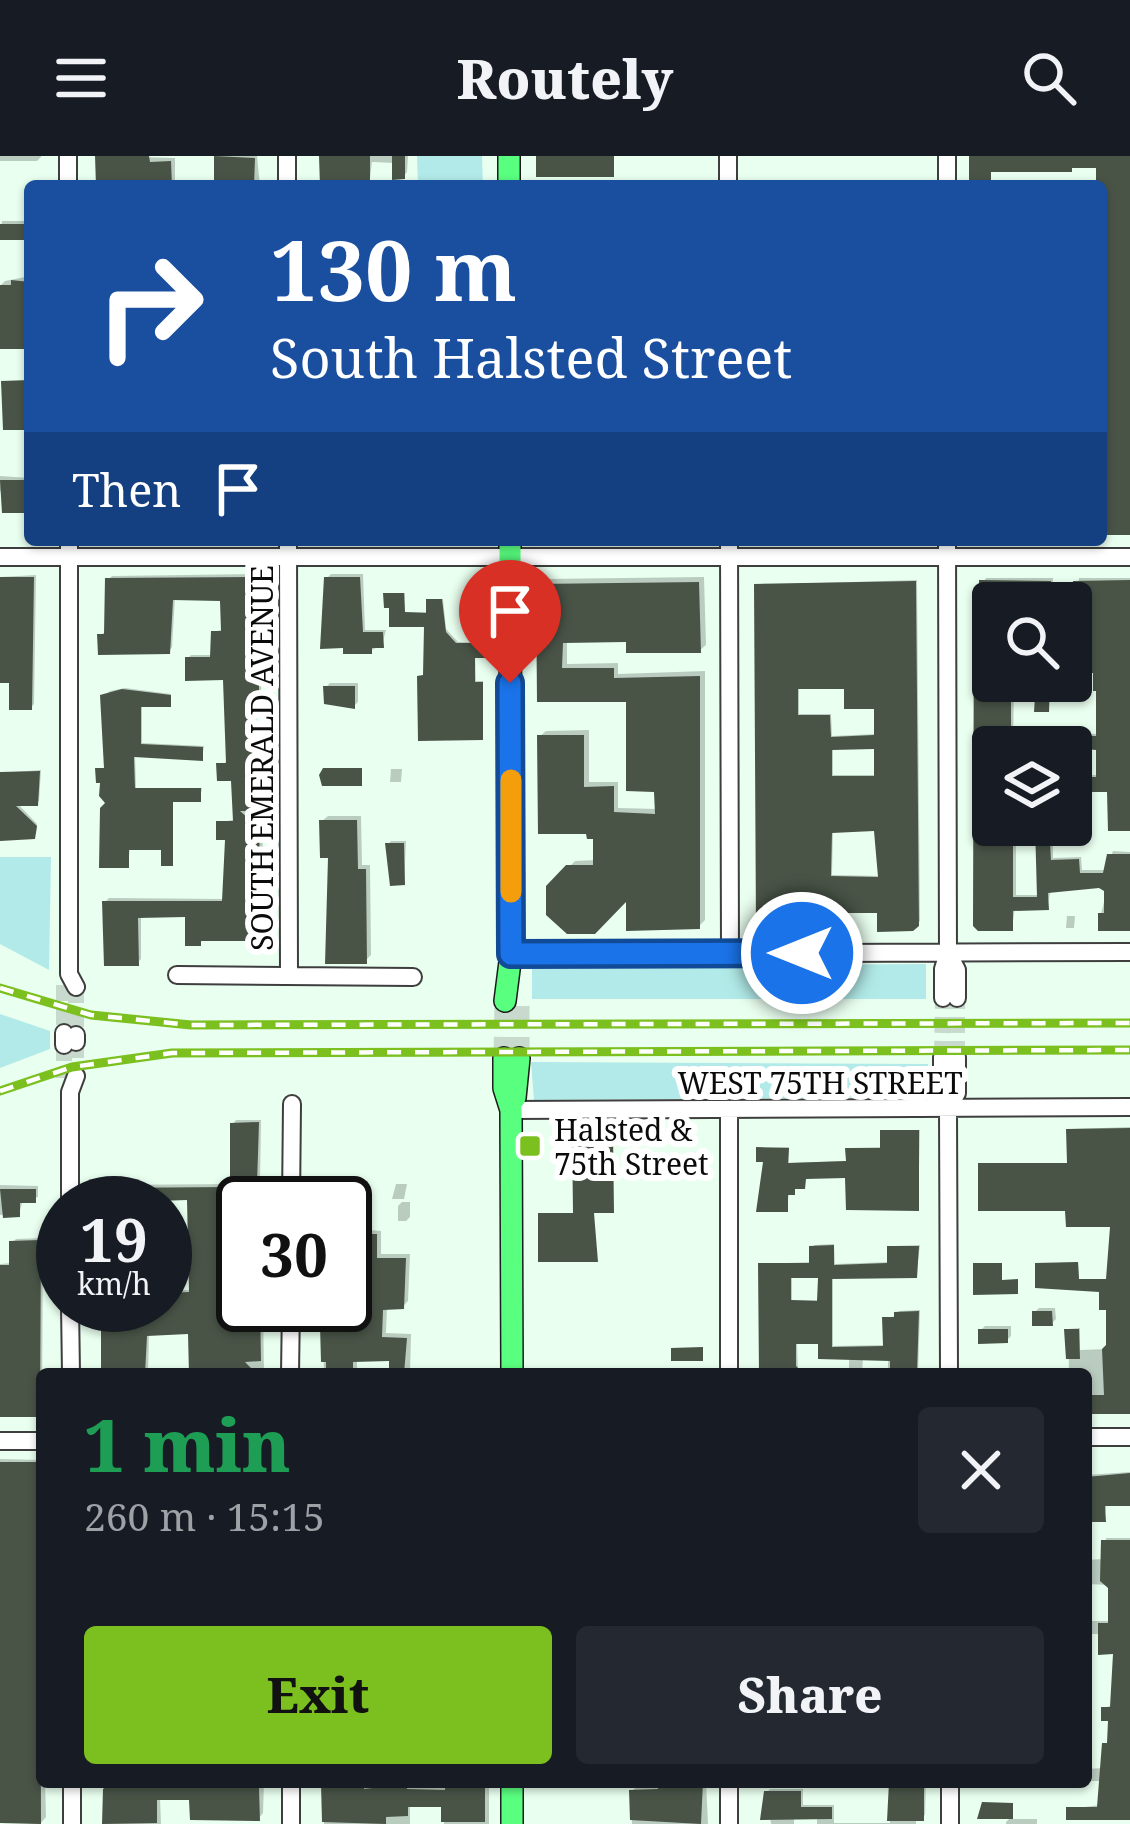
<!DOCTYPE html>
<meta charset="utf-8">
<style>
body{margin:0;font-family:"Noto Serif",serif;background:#242831;color:#f1f3f6;height:100vh;display:flex;flex-direction:column;font-size:45px;white-space:nowrap}
*{box-sizing:border-box;margin:0}
p{font-size:39px;color:#9ea1a6}
.icon{flex:none;width:66px;height:66px;fill:none;stroke:currentColor;stroke-width:2;stroke-linecap:round;stroke-linejoin:round}
.map{position:relative;flex:1;overflow:hidden}
.details{position:absolute;left:36px;top:1212px;width:1056px;height:420px;display:flex;flex-direction:column;background:#171b24;border-radius:12px;box-shadow:0 3px 9px #0004}
.details>*{flex:none}
.guide{position:absolute;left:24px;top:24px;width:1083px;height:366px;border-radius:12px;box-shadow:0 3px 9px #0004;background:#1a4fa0;color:#fff;overflow:hidden}
.buttons{position:absolute;left:972px;top:426px;display:grid;gap:24px}
.buttons a{display:grid;place-items:center;width:120px;height:120px;border-radius:12px;background:#171b24;box-shadow:0 3px 9px #0004;font-size:60px}
.speed{position:absolute;left:36px;top:1020px;display:flex;gap:24px;font-size:60px;font-weight:700;text-align:center}
.speed>*{display:grid;place-content:center;width:156px;height:156px;border-radius:50%;background:#171b24;box-shadow:0 3px 9px #0004;line-height:1}
.speed small{font-size:30px;font-weight:400}
.speed .limit{border:6px solid #111;border-radius:18px;background:#fff;color:#111}
.pin{position:absolute;display:grid;place-items:center;width:102px;height:102px;color:#fff;margin:-123px -51px;border-radius:50% 50% 50% 0;rotate:-45deg;box-shadow:0 0 12px #0007}
.pin .icon{rotate:45deg}
.me{position:absolute;width:132px;margin:-66px;rotate:270deg;stroke-linejoin:round;filter:drop-shadow(0 0 9px #0008)}
.turn{display:flex;align-items:center;gap:42px;height:252px;padding:0 48px;font-size:54px}
.turn .icon{width:156px;height:156px;stroke-width:2.5}
.turn b{display:block;font-size:84px;line-height:102px}
.then{display:flex;align-items:center;height:114px;padding:0 48px;background:#0003;gap:24px;font-size:45px}
.round{display:grid;place-items:center;flex:none;width:126px;height:126px;border-radius:12px;background:#242831}
.headline{display:flex;align-items:center;justify-content:space-between;height:204px;padding:0 48px}
h1{font-size:72px;font-weight:800;line-height:90px;color:#1e9e55}
.primary-button{display:flex;gap:24px;margin-top:auto;padding:24px 48px}
.primary-button a{flex:1;height:138px;border-radius:12px;background:#7bc01e;color:#111;font-size:48px;font-weight:800;line-height:138px;text-align:center}
.primary-button a+a{background:#242831;color:#f1f3f6}
header{display:flex;justify-content:space-between;align-items:center;height:156px;padding:0 48px;background:#171b24;font-size:54px;font-weight:800}
.map>svg:first-child{display:block}
.green{fill:#b1eae8}
.shadow{fill:#0003;fill-rule:evenodd}
.building{fill:#495447;fill-rule:evenodd}
.lines{fill:none;stroke-linecap:round;stroke-linejoin:round}
.minor-tunnel{stroke:#c8dacd;stroke-width:16;stroke-dasharray:16 8;stroke-linecap:butt}
.major-tunnel{stroke:#c8dacd;stroke-width:21;stroke-dasharray:21 10;stroke-linecap:butt}
.minor-casing{stroke:#3e3e3e;stroke-width:20}
.major-casing{stroke:#1c1c1c;stroke-width:24}
.minor{stroke:#fff;stroke-width:16}
.major{stroke:#59ff7f;stroke-width:21}
.rail-casing{stroke:#7bc01e;stroke-width:9}
.rail{stroke:#fff;stroke-width:4.5;stroke-dasharray:14;stroke-linecap:butt}
.route-casing{stroke:#114b97;stroke-width:30}
.route{stroke:#1a73e8;stroke-width:21}
.slow{stroke:#f59e0b;stroke-width:21}
.poi-dot{fill:#7bc01e;stroke:#fff;stroke-width:4.5}
.labels{text-anchor:middle;dominant-baseline:central;stroke-width:12;stroke-linejoin:round;paint-order:stroke}
.street-label{font-size:30px;fill:#0b0b0b;stroke:#fff}
.poi-label{font-size:30px;fill:#0b0b0b;stroke:#fff;text-anchor:start}
</style>
<header><svg class="icon" aria-label="menu" viewBox="0 0 24 24"><path d="M4 6h16M4 12h16M4 18h16"/></svg>Routely<svg class="icon" aria-label="search" viewBox="0 0 24 24"><circle cx="10" cy="10" r="6"/><path d="M15 15l6 6"/></svg></header>
<div class="map">
<svg width="1130" height="1668" viewBox="0 0 1130 1668">
<rect width="100%" height="100%" fill="#e9ffef"/>
<path class="green" d="M417 0H482L483 30H418Z
M0 701H51L49 814 0 788Z
M926 808V843H532V811Z
M0 858 50 875V893L0 912Z
M531 906 928 908 927 941 534 944Z"/>
<path class="shadow" d="M0 0H41V1L37 5H0Z
M99 0 175 2V25H217V0H257L260 30H100Z
M322 0H408L407 16 404 20 395 7 372 6 369 30H322Z
M2 65H30V81H0Z
M30 120V190H0V130L5 125Z
M0 320 30 322V354L0 335Z
M256 418V425H261L257 503H262L261 541 256 546 257 580 262 581V648L244 652 262 668 263 700 258 705 257 730 261 779 258 782H204L200 787 188 758 141 759V803L137 807 105 746 109 742 225 743 228 681 219 667 236 663 234 622 219 609 229 605 226 521 188 502 191 499H213L214 476 224 473 223 442 175 441 172 491 169 495 100 479 107 475 108 424 112 420Z
M331 418H363L365 474H386L382 489 370 495 327 422Z
M36 419 34 548 31 551 12 524 0 523V421Z
M704 421 706 489 700 494 629 483 567 484V508L618 507V518L705 515V764L699 770 629 739 549 731 575 705 596 704V680L540 580 546 575 589 574V626H618V652L658 653 657 634 629 543H540L539 429 545 423Z
M986 422H1053V443L1076 442 1079 422H1130V672L1110 634 1080 633V647L1071 651V619H1099V591L1067 581 1071 577 1099 578 1096 514H1071V447H993V525H1014L1013 591H993V669H1053V702L1081 701 1082 714H1106L1113 695 1130 696V771L1101 758 1107 734 1099 729 1051 733 1047 751 1015 752 1012 772H979L977 436ZM1016 671H1038L1040 739H1016Z
M917 424 920 765 912 772 880 753 833 754 832 772 757 429ZM799 530H848L877 550V578L832 580 831 558H799ZM877 590V619H833V591ZM877 671 881 720 832 719 833 674Z
M388 437H405V456H429L431 443H443L446 473 458 486 486 487V497L475 499 476 525H483L482 581 420 521 426 519 427 468H392Z
M330 527H358V546L354 550 326 531Z
M125 532 171 538 169 548H142V587L204 590 202 602 135 598 136 632H202L200 643H173L171 707 164 691H130L128 709 99 614 106 612 103 541 110 535Z
M391 613H402L401 626H390Z
M41 614 39 645 17 647 37 668 36 678 0 682 1 617Z
M328 660H361L362 709H370L371 799 365 805 322 665Z
M391 685H406L404 727 388 688Z
M1067 760H1075L1074 772H1066Z
M236 964H261L260 1027H265L264 1047H243V1149H263L264 1218H190L191 1175 149 1177 148 1218H104L103 1149H165V1134H192L190 1041 103 1047V1033L107 1029 233 1028V968Z
M1130 971V1255H1086V1218H1069L1068 1173 1080 1172V1194L1108 1193 1109 1151 1102 1133 1038 1108 1078 1106 1079 1123H1109L1113 1068 1068 1052 981 1008 1070 1007 1071 973Z
M885 974H920L918 1052 848 1019 806 1020 804 1030H796L794 1036H789L787 1053 759 992 789 991V1007L849 1005 850 992 883 991Z
M327 1025H368L370 1074 381 1075V1098H410L408 1145 403 1150 387 1151 386 1177 411 1178 410 1218H392L391 1202H357V1218H324L323 1170 336 1156 329 1149H345V1047H322V1030Z
M396 1028H407L404 1043H392Z
M0 1029 38 1030V1041L23 1044 19 1058 0 1059Z
M402 1046H410V1061L406 1065H398V1050Z
M43 1082 42 1251 35 1258H0V1108L12 1107V1087L16 1083Z
M834 1088 835 1108 890 1106 892 1090 920 1089 916 1119 833 1120V1190L886 1189 885 1162 897 1160 899 1155 920 1154 918 1218H888V1202H863L862 1218H849V1200H821V1185H797L798 1218H762L761 1108 812 1106 814 1089ZM792 1119H821L820 1144H792Z
M1039 1152H1055L1056 1163 1052 1167 1035 1156Z
M985 1170H1011V1180L1007 1184 981 1174Z
M0 1303 42 1304V1626H45L46 1661 40 1668 0 1665Z
M1130 1316V1347H1107L1104 1363H1086V1319Z
M1106 1382H1130V1660L1069 1653 1100 1649V1625H1086V1613L1104 1612 1111 1562 1104 1552 1113 1549 1116 1495 1101 1478H1086V1465H1111L1110 1429 1086 1428V1404L1103 1403Z
M105 1626H264L263 1657 259 1662 192 1641H160L161 1668H105Z
M323 1626H366V1631L409 1626V1631H448V1626H489V1668H444V1648H410V1668H324Z
M541 1626H581V1629L541 1630Z
M661 1626H706L708 1668H632V1635L638 1629Z
M890 1626H926L925 1659 916 1662V1668H817V1661H794V1668H771L767 1636 770 1633H803V1649H834V1667H890Z
M1012 1660 1010 1663H1037V1668H1006V1666Z"/>
<path class="building" d="M95 0H149L150 6 171 5 172 30H96Z
M214 0 255 2 254 30H214Z
M319 0H370V30H320Z
M392 0H405V23L392 24Z
M536 0H614V21H536Z
M969 0H1130V379H1101V30H1096V12H1072V16H991V30H969Z
M0 68H30V84H0Z
M11 124 30 126V193H0V129H11Z
M30 224V274H3L1 225Z
M0 324H30V357H2Z
M0 421H34L32 554H9V527H0Z
M254 421V427H258L255 505H259V547H254V583L260 584 259 655H240L259 672 260 707H255V735L259 785H201V790H185V761L138 762 139 810H104L102 745H222L225 684H216V665H233L231 625H217L216 607H226L223 524 185 525V501H210L211 475H221L220 445 173 444 170 498 98 499 97 478H104L105 422Z
M324 421H360L363 476H383L384 492H372V498H343V492L320 493Z
M979 424 1051 425V447H993V525H1011V591H993V669H1013V741H1037L1035 669H1049L1051 704 1079 703 1080 717H1103L1107 698H1130V775H1098V757H1104V735L1099 732 1048 737 1049 754 1013 755V775H978L973 770 974 435H979Z
M1130 424V675H1108L1107 636H1071V621H1096V594L1064 591V579L1096 580V535H1093V517H1071V444L1073 425Z
M916 425 919 770 913 775 877 776V757H832L833 775H762L756 771 754 428ZM798 533H844V553H874V579L831 581 830 559H798ZM874 593V620H832V594ZM874 675 878 721 831 720 832 677Z
M699 426 701 497H626V486L563 487 562 512H614V522L700 520V773L626 775V746L595 778H567L546 759V730L566 709H593V683H587L586 678H538L537 579H584V631L614 630V656L655 658 654 636 626 635V546H537L536 428Z
M383 437H404L405 456 426 457V443H442L446 476 456 487H485V502H475V526H483V584L418 585 417 520 423 519 424 471H389V452H384Z
M1036 525H1050L1049 556H1034Z
M323 530H355V553L324 548Z
M122 533 171 539V551H141V588L203 591V605L134 601 135 632H201V646H173V710H161V694H129V712H99L100 652 105 647 99 640 100 627H96L95 612H104L100 539Z
M323 612H362V630H322L319 619Z
M40 615 38 650H16L37 670 35 683 0 685V616Z
M319 664H357L358 713H366L367 808H325L328 702H320Z
M385 687H404L405 729 390 730Z
M259 966 257 1029H263V1047H243V1149H260L261 1205 245 1206 257 1218H189L188 1178 147 1180 145 1218H101V1149H165V1137L189 1136 187 1044 100 1047V1032L230 1031V967Z
M1130 972V1258H1092L1091 1239H1104L1102 1193 1106 1189V1154H1099V1136L1035 1132V1107L1078 1106 1079 1123H1106L1110 1071H1066L1065 1055H978V1007H1067L1066 973Z
M880 974H919V1055L846 1054 845 1022 806 1023 805 1033H795V1039H788V1056H756L763 1006H756V991L789 992 788 1007 846 1005 845 992H880Z
M613 976 614 1057H594L598 1106H538V1057H573L572 977Z
M319 1029H364L366 1078H377V1102H406L404 1153 383 1154 382 1181 407 1182 404 1218H389V1205L353 1206V1218H326V1206H321L320 1169 326 1162 345 1163V1047L319 1046Z
M0 1033H36V1047H20V1061L3 1062Z
M41 1084 40 1258 36 1261H0V1109H9V1085Z
M834 1089V1109L887 1107V1090H919L917 1122 832 1123V1191L883 1190 882 1161H894V1156L919 1155 917 1218H890V1205L818 1203V1188H796V1210L804 1218H759L758 1107H809V1090ZM791 1122H818L817 1145 791 1144Z
M973 1107H1002V1124L1018 1123V1138L973 1139Z
M1032 1155H1052L1053 1170H1032Z
M978 1173H1008V1187L978 1188Z
M1064 1173H1079L1080 1203H1066Z
M703 1191V1205H671V1192Z
M0 1306H36L40 1311 41 1668 0 1667Z
M1130 1317V1350H1105L1106 1366H1086V1321Z
M1101 1384H1130V1664H1066V1651H1097L1102 1587H1107L1108 1565H1101V1551H1110L1113 1498 1098 1499V1467H1108V1432L1100 1425Z
M189 1626 255 1628 259 1632 260 1665 190 1664 189 1644H157V1667L102 1668 103 1633 108 1628H146V1632L189 1630Z
M445 1626H485V1666H441V1651H408V1660L386 1661V1668L322 1666 321 1628 364 1627V1633L407 1628V1633L445 1634Z
M658 1626H703L701 1668 630 1664 629 1634 658 1633Z
M889 1626H924V1665H887Z
M764 1635H801V1651H832V1663L760 1664Z
M982 1646 1013 1647V1663H977Z"/>
<g class="lines">
<path class="minor-tunnel" d="M64 829V877
M76 831V879
M76 886V920
M64 889V922
M942 901 943 842
M957 901V842"/>
<path class="major-tunnel" d="M504 902 505 845
M519 902V843"/>
<g class="minor-casing">
<path id="minor" d="M68 0V30
M287 0V30
M728 0V30
M947 0V30
M69 384V818L76 831
M288 384 289 820
M729 384 730 797
M0 401H1130
M948 797 957 814V842
M511 798 1130 796
M177 819 413 821
M943 842V813L948 797 947 384
M76 879V886
M64 889V877
M942 901V937L948 952 949 1218
M948 952 957 937V901
M729 953V1218
M511 954 1130 951
M70 1047V936L76 920
M291 1047 292 948
M70 1149 71 1218
M290 1218 291 1149
M1086 1281H1130
M0 1285H42
M72 1626V1668
M291 1626V1668
M950 1626V1668
M729 1668V1626"/>
</g>
<g class="major-casing">
<path id="major" d="M509 0V30
M505 845 511 798 510 384
M504 902V932L511 954 512 1218
M515 942 519 902
M512 1626V1668"/>
</g>
<use href="#minor" class="minor"/>
<use href="#major" class="major"/>
<g class="rail-casing">
<path id="rail" d="M0 832 91 859 191 869 1130 867
M0 935 72 911 172 897 1130 894"/>
</g>
<use href="#rail" class="rail"/>
</g>
<g class="lines">
<g class="route-casing">
<path id="route" d="M510 527 511 798 802 797"/>
</g>
<use href="#route" class="route"/>
<path class="slow" d="M511 624V736"/>
</g>
<rect class="poi-dot" x="518" y="978" width="24" height="24" rx="6"/>
<g class="labels">
<g class="street-label">
<text transform="translate(261 602) rotate(-90)">SOUTH EMERALD AVENUE</text>
<text x="820" y="926">WEST 75TH STREET</text>
</g>
<g class="poi-label">
<text x="554" y="973">Halsted &amp;<tspan x="554" dy="34">75th Street</tspan></text>
</g>
</g>
</svg>
<div class="buttons">
<a><svg class="icon" aria-label="search" viewBox="0 0 24 24"><circle cx="10" cy="10" r="6"/><path d="M15 15l6 6"/></svg></a>
<a><svg class="icon" aria-label="layers" viewBox="0 0 24 24"><path d="M12 4l9 5-9 5-9-5zM3 14l9 5 9-5"/></svg></a>
</div>
<div class="speed"><div>19<small>km/h</small></div><div class="limit">30</div></div>
<div class="pin" style="left:510px;top:527px;background:#d93025"><svg class="icon" aria-label="arrive" viewBox="0 0 24 24"><path d="M6 21V4h12l-3 4 3 4H6"/></svg></div>
<svg class="me" style="left:802px;top:797px" viewBox="-20 -20 40 40"><circle r="17" fill="#1a73e8" stroke="#fff" stroke-width="3"/><path d="M0-11L8 9 0 5-8 9z" fill="#fff"/></svg>
<div class="guide">
<div class="turn"><svg class="icon" aria-label="right" viewBox="0 0 24 24"><path d="M7 20v-9h11M14 6l5 5-5 5"/></svg><div><b>130 m</b>South Halsted Street</div></div>
<div class="then">Then<svg class="icon" aria-label="arrive" viewBox="0 0 24 24"><path d="M6 21V4h12l-3 4 3 4H6"/></svg></div>
</div>
<section class="details">
<div class="headline"><div><h1>1 min</h1><p>260 m · 15:15</p></div><a class="round"><svg class="icon" aria-label="close" viewBox="0 0 24 24"><path d="M6 6l12 12M18 6L6 18"/></svg></a></div>
<div class="primary-button"><a>Exit</a><a>Share</a></div>
</section>
</div>
